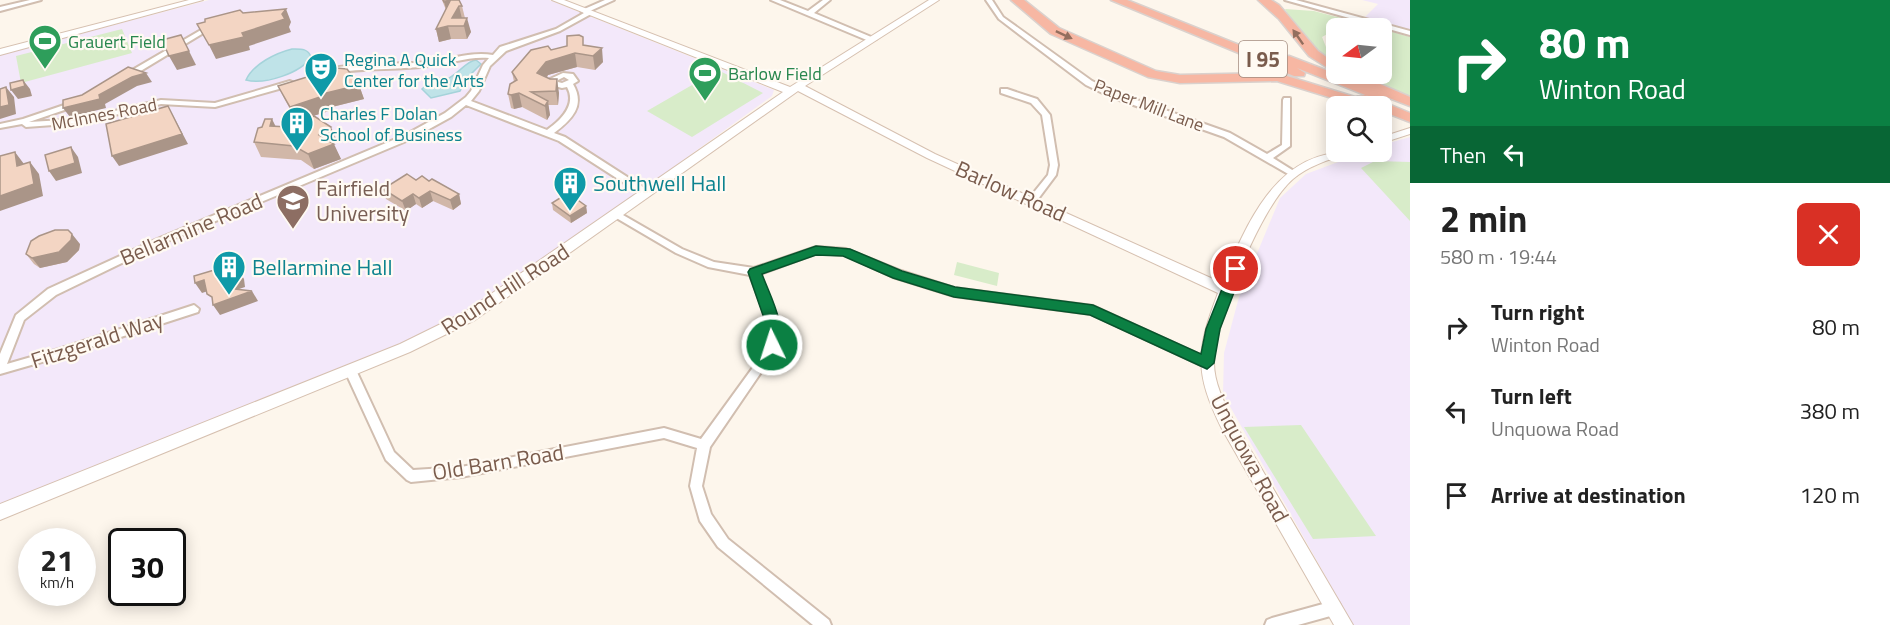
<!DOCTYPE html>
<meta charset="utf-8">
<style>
body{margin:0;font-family:"Titillium Web",sans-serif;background:#f6f6f6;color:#222;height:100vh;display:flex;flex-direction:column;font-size:22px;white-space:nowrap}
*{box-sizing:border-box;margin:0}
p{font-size:20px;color:#767676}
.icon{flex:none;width:33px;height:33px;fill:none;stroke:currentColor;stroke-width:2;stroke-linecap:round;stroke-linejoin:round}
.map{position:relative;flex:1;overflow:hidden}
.drawer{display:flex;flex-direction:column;background:#fff;width:480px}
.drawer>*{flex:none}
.hud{background:#0b8043;color:#fff;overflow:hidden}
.needle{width:39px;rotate:255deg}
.buttons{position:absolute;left:1326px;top:18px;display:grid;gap:12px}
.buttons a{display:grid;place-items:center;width:66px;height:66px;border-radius:9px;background:#fff;box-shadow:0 3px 15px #0003;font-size:30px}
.speed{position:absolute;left:18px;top:528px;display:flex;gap:12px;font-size:30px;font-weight:700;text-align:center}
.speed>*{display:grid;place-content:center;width:78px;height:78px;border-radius:50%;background:#fff;box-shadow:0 3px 15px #0003;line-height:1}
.speed small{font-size:15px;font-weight:400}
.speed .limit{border:3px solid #111;border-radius:9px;background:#fff;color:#111}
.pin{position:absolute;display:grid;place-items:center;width:51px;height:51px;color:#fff;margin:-26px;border:3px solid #fff;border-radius:50%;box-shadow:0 2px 6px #0007}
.me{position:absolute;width:66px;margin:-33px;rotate:356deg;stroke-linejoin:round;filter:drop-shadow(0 0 4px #0008)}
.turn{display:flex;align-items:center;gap:21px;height:126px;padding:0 30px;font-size:27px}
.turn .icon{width:78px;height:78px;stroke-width:2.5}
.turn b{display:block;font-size:42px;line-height:51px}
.then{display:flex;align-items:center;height:57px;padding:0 30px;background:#0003;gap:12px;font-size:22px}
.round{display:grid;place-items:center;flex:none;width:63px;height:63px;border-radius:9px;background:#f6f6f6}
.headline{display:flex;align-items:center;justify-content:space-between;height:102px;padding:0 30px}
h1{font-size:36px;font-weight:700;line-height:45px}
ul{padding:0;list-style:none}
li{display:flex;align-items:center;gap:18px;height:84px;padding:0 30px}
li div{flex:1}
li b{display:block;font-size:22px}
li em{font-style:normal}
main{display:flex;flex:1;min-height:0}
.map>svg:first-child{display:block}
.education{fill:#f3e8fa}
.green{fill:#d8ecc9}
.water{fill:#bfe3e8;stroke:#a5d3da;stroke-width:1.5}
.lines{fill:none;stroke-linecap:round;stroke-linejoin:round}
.street-casing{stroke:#d1beb0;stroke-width:4}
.secondary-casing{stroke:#d6c0b0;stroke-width:2}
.highway-casing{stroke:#dad1cd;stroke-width:3}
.street{fill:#fff;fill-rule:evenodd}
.secondary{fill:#fff;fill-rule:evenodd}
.highway{fill:#f7b7a3;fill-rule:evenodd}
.wall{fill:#d1b7a8}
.shaded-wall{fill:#aa9588}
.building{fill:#f3d5c3;stroke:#aa9588;stroke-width:1.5}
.oneway{fill:#936e5e}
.route{fill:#0b8043;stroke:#07532c;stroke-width:1.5}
.labels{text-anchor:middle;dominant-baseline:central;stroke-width:4.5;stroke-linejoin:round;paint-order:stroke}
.far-leisure-label{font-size:18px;fill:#27864d;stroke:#fffaf3;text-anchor:start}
.far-culture-label{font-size:18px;fill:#0d838f;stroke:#fffaf3;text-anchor:start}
.far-street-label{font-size:18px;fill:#7a5c4d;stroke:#fffaf3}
.shield{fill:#fffaf3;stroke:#a28b7f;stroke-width:1.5}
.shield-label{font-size:21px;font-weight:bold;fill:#7a5c4d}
.culture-label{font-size:22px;fill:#0d838f;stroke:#fffaf3;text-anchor:start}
.education-label{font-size:22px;fill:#785e54;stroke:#fffaf3;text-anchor:start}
.street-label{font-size:22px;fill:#7a5c4d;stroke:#fffaf3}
</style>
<main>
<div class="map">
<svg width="1410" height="625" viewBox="0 0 1410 625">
<rect width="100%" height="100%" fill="#fdf6ec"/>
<path class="education" d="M209 0H549L774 90 772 96 636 194 463 315 417 339 0 505V55Z
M1362 0H1410V37L1359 23 1378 4Z
M1410 137V625H1353L1223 394 1224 353 1239 297 1280 198 1306 174 1365 152H1382V145Z"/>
<path class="green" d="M1285 9 1314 11 1379 28 1340 27 1322 37 1326 47 1336 48V63C1314 50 1297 32 1285 9Z
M122 29 132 53 21 83 16 56Z
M1382 29 1410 37V99L1355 74H1382L1384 42Z
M718 70 763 93 692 137 647 111Z
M1375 161 1410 162V221L1361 168Z
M957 262 999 273 997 286 954 275Z
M1301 425 1376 536 1313 539 1244 427Z"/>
<path class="water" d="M292 49C300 49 308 48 311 57 301 73 265 85 246 80 253 64 276 53 292 49Z
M476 60 481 64 467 78 460 91 431 98 422 89 433 79 441 78 443 81C458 76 465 61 476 60Z"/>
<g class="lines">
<g class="street-casing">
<path id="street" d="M30 0H41L0 11V7Z
M605 0H614L590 11 592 13 591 14 560 31 506 51 490 66 479 91 471 101 547 130C561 120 577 105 567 87L562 88 551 85 550 79 563 73 573 74 578 81 573 84C586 106 571 120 554 133L565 137 649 191 651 193 649 195H643L559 141 466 105 451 117 411 139 161 244 56 295 24 320 7 364 59 349 194 305 199 309 198 312 59 357 0 374V354L16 315 48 289 155 240 405 135 445 113 466 97 471 91 483 65 489 58C469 56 449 64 429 66 396 70 364 68 331 73H328V69C361 62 394 65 428 62 450 60 471 51 493 55L500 47 556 29 584 13 581 11 582 10ZM564 77 569 80 562 83 558 82V80Z
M771 0H780L808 11 823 0H830L814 13 876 39 869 41Z
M986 0H992L1003 17 1092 81 1117 93 1230 133 1267 154 1282 145 1283 100 1284 98H1290V146L1273 158 1297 173 1296 175H1290L1224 137 1111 97 1086 85 999 19Z
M1285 0H1296L1410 31V35Z
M213 23 216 25 215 26 129 78 122 76Z
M290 81 294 83 293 85 215 107 161 104 81 123 26 127 22 124 0 128V124L23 119 76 101 80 103 79 105 29 122 81 119 161 100 215 103Z
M1001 89H1007L1037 99 1050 115 1058 165 1056 175 1035 203H1029L1027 201 1048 175 1050 165 1042 115 1031 103 1001 93Z
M616 211 682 249 714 262 754 268 816 247 846 249 901 271 954 288 1093 306 1211 360 1213 363 1211 366H1203L1091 314 954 296 893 277 845 255 817 253 760 274 778 323 777 349 710 447 702 486 711 514 728 539 829 620 831 625H813L718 547 700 521 690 486 697 448 664 438 461 477 411 482 407 480 386 460 345 371 347 368H355L394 452 413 470 461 467 664 428 701 439 767 348 768 323 750 275 708 267 676 253 613 216 611 214Z
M1334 601 1339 603 1341 608 1339 613 1334 615 1298 625H1265L1267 620 1272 618Z"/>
</g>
<g class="secondary-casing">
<path id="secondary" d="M189 0H203L0 55V49Z
M552 0H564L790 87 929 0H939L805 86 935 154 1222 283C1246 224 1276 152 1348 152L1347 154C1328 160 1308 166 1293 179 1260 207 1215 321 1214 363 1214 383 1224 402 1233 420L1353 625H1334L1222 429C1194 372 1196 351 1218 293L927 158 798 91 475 320 410 352 0 520V504L400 344 465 312 783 92Z
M1410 128V134L1382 143V137Z"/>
</g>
<g class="highway-casing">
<path id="highway" d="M1011 0H1024L1059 28 1156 71 1180 75 1277 73 1355 97 1366 95 1410 113V122L1382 111V106H1358L1277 81 1180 83 1148 77 1051 34Z
M1111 0H1127L1284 63 1285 57 1289 56 1362 84 1368 80 1373 81 1410 97V106L1384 96 1373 98 1297 68 1305 73 1304 76H1294Z
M1258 0H1271L1279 5 1318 51 1336 64V73L1309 56 1279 19Z"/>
</g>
<use href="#street" class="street"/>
<use href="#secondary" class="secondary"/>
<use href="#highway" class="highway"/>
</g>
<path class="wall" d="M442 0H459L462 6 465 18 471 32 467 39H451L439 42 436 29 446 10Z
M584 46 603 62 595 70 577 67 548 75 547 78 559 93 558 105H548L550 115 547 120 522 107 514 109 511 108 508 94 514 82 512 72 551 50Z
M359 85 364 99 328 108 329 111 297 121 285 100 278 86Z
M301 122 337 141 333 144 341 159 314 169 301 160 261 157 254 142 276 126 304 128Z
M416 180 429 181 459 194 461 204 453 210 433 201 422 208 416 204 406 211 386 199 383 189Z
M552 203 586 206 587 213 571 223 553 210Z
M80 244 79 250 67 262 40 268 34 264 26 254Z"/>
<path class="shaded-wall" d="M450 1 448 15 444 2Z
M459 6 462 19 452 18Z
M286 9 291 22 289 27 291 32 249 46 250 50 216 59 209 45 242 33 282 14Z
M467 18 471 32 467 39 464 26Z
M448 26 451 39 439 42 436 29Z
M181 35 196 65 177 70 169 56Z
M602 48 603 62 595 70 593 56Z
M575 53 577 67 548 75 539 87 537 73 546 62Z
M146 73 152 82 137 86 105 104 106 108 70 117 63 108 99 95 132 77Z
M557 79 559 93 558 105 556 91Z
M23 80 30 89 32 96 18 99 11 90Z
M359 85 364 99 328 108 329 111 297 121 290 107 322 94Z
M6 87 14 97 16 114 0 119V107Z
M519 93 522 107 514 109 511 95Z
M548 101 550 115 547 120 545 106Z
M168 106 188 144 119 166 112 156Z
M272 119 279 133 270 126Z
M331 127 337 141 329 146 334 144 341 159 314 169 308 154 319 135Z
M71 147 78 157 82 173 56 181 49 171Z
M15 152 24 164 17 166Z
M30 162 39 174 43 196 0 211V196Z
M430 191 433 201 422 208 419 198Z
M413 194 416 204 406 211 402 201Z
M459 194 461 204 453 210 450 200Z
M586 206 587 213 571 223 570 216Z
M72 234 80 244 79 250 67 262 40 268 32 258Z
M238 269 244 279 245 287 239 289 240 295 252 291 258 301 220 315 213 305 235 289 233 279Z
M204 280 211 290 202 293 195 283Z"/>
<path class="building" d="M443 0H459L462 6H459L452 18H467L464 26H448L436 29 450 1 444 2Z
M286 9 282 14 285 19 242 33 244 37 209 45 197 24 205 22V19L240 10 243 13Z
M181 35 189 51 169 56 162 40Z
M579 35 583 37V45L602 48 593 56 575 53 546 62 537 73 550 79H557L556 91 531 92 548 101 545 106 519 93 511 95 508 94 510 84 517 80 512 72 531 50 548 46 551 50 567 46V36Z
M128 67 146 73 132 77 99 95 100 99 63 108V100L82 95Z
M336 68 347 69 359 85 322 94 323 96 290 107 278 86Z
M23 80 25 86 11 90 10 83Z
M6 87 9 105 0 107V89Z
M168 106 182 134 112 156 106 124Z
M314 116 331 127 319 135 334 144 308 154 294 146 254 142 258 128 262 127 265 119H272L270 126 308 128 301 122Z
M71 147 75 163 49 171 45 155Z
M15 152 17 166 30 162 34 184 0 196V156Z
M407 174 416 180 422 176 429 181 432 179 459 194 450 200 430 191 419 198 413 194 402 201 383 189Z
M568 193 586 206 570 216 552 203Z
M55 230H68L72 234 71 240 59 252 32 258 26 254 31 241 39 236Z
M221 268 222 274 238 269 239 277 233 279 235 289 252 291 213 305 212 297 207 294 204 280 195 283 194 276Z"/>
<defs><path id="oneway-solid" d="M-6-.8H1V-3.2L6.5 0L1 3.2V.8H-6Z" transform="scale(1.5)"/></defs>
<g class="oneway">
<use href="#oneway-solid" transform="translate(1064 35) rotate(25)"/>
<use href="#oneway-solid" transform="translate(1298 37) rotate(-125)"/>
</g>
<path class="route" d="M816 246 850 249 902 271 955 287 1093 305 1201 354 1206 329 1230 269 1236 264 1243 269 1220 329 1214 363 1207 369 1090 315 954 297 893 278 843 256 816 255 762 274C770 296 788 327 777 349H767L766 324 748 272 750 269Z"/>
<defs>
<g id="stadium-pin" transform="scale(1.725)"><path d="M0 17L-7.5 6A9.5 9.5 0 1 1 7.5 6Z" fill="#2e9e5b" stroke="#fffaf3"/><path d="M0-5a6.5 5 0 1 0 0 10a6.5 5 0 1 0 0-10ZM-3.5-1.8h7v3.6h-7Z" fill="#fff"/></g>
<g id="theatre-pin" transform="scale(1.725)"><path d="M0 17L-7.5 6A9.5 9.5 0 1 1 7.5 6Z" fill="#0f9aa8" stroke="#fffaf3"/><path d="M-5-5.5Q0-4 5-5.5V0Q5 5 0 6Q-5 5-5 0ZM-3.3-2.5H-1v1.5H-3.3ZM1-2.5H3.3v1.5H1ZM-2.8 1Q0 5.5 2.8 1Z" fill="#fff"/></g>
<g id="building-pin" transform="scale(1.725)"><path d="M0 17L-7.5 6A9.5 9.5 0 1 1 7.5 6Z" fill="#0f9aa8" stroke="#fffaf3"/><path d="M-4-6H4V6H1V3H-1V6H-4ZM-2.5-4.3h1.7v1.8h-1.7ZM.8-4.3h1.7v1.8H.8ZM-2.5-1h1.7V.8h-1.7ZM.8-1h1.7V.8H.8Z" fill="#fff"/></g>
<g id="university-pin" transform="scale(1.725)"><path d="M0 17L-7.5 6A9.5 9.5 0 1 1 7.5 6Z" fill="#8d6e63" stroke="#fffaf3"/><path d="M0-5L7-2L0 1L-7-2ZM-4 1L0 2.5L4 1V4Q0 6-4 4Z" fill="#fff"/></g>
</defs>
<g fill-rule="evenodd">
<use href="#stadium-pin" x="45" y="41"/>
<use href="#theatre-pin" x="321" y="69"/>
<use href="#stadium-pin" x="705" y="73"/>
<use href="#building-pin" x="297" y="123"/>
<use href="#building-pin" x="570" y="183"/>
<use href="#university-pin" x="293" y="201"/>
<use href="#building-pin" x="229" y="267"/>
</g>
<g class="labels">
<g class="far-leisure-label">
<text x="68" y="41">Grauert Field</text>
<text x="728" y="73">Barlow Field</text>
</g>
<g class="far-culture-label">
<text x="344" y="59">Regina A Quick<tspan x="344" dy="21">Center for the Arts</tspan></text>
<text x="320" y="113">Charles F Dolan<tspan x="320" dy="21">School of Business</tspan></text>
</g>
<g class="far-street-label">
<text transform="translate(1149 105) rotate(21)">Paper Mill Lane</text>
<text transform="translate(104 114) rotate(-11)">McInnes Road</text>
</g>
<rect class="shield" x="1239" y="41" width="48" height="36" rx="4.5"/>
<g class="shield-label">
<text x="1263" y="59">I 95</text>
</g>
<g class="culture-label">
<text x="593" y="183">Southwell Hall</text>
<text x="252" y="267">Bellarmine Hall</text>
</g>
<g class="education-label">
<text x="316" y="188">Fairfield<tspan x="316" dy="25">University</tspan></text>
</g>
<g class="street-label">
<text transform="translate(1011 191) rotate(24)">Barlow Road</text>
<text transform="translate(191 229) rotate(-23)">Bellarmine Road</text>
<text transform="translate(505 289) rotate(-33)">Round Hill Road</text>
<text transform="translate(97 340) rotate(-18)">Fitzgerald Way</text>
<text transform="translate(1250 458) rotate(62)">Unquowa Road</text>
<text transform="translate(498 462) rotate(-9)">Old Barn Road</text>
</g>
</g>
</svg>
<div class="buttons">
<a><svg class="needle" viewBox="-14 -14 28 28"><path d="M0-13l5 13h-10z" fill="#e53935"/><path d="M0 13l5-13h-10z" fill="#767676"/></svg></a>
<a><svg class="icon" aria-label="search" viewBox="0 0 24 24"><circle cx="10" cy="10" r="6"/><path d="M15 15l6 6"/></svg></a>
</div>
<div class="speed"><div>21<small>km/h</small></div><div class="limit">30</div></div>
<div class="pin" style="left:1236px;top:269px;background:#d93025"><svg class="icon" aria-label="arrive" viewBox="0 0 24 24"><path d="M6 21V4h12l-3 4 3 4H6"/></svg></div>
<svg class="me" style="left:772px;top:345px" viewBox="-20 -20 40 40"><circle r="17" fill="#0b8043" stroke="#fff" stroke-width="3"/><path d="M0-11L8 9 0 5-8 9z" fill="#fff"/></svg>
</div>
<section class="drawer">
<div class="hud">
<div class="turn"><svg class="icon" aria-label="right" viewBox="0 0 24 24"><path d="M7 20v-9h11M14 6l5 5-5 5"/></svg><div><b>80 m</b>Winton Road</div></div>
<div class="then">Then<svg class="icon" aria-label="left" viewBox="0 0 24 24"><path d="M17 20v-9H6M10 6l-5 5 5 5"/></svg></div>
</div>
<div class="headline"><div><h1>2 min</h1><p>580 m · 19:44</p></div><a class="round" style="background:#d93025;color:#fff"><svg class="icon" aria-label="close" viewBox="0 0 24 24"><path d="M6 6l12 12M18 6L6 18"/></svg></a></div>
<ul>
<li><svg class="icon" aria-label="right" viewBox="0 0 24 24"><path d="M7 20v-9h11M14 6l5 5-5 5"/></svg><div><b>Turn right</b><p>Winton Road</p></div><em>80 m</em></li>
<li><svg class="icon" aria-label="left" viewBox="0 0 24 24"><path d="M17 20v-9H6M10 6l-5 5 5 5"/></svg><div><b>Turn left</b><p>Unquowa Road</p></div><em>380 m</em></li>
<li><svg class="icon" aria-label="arrive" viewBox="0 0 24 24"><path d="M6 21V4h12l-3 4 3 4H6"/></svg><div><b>Arrive at destination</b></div><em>120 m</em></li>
</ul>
</section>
</main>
